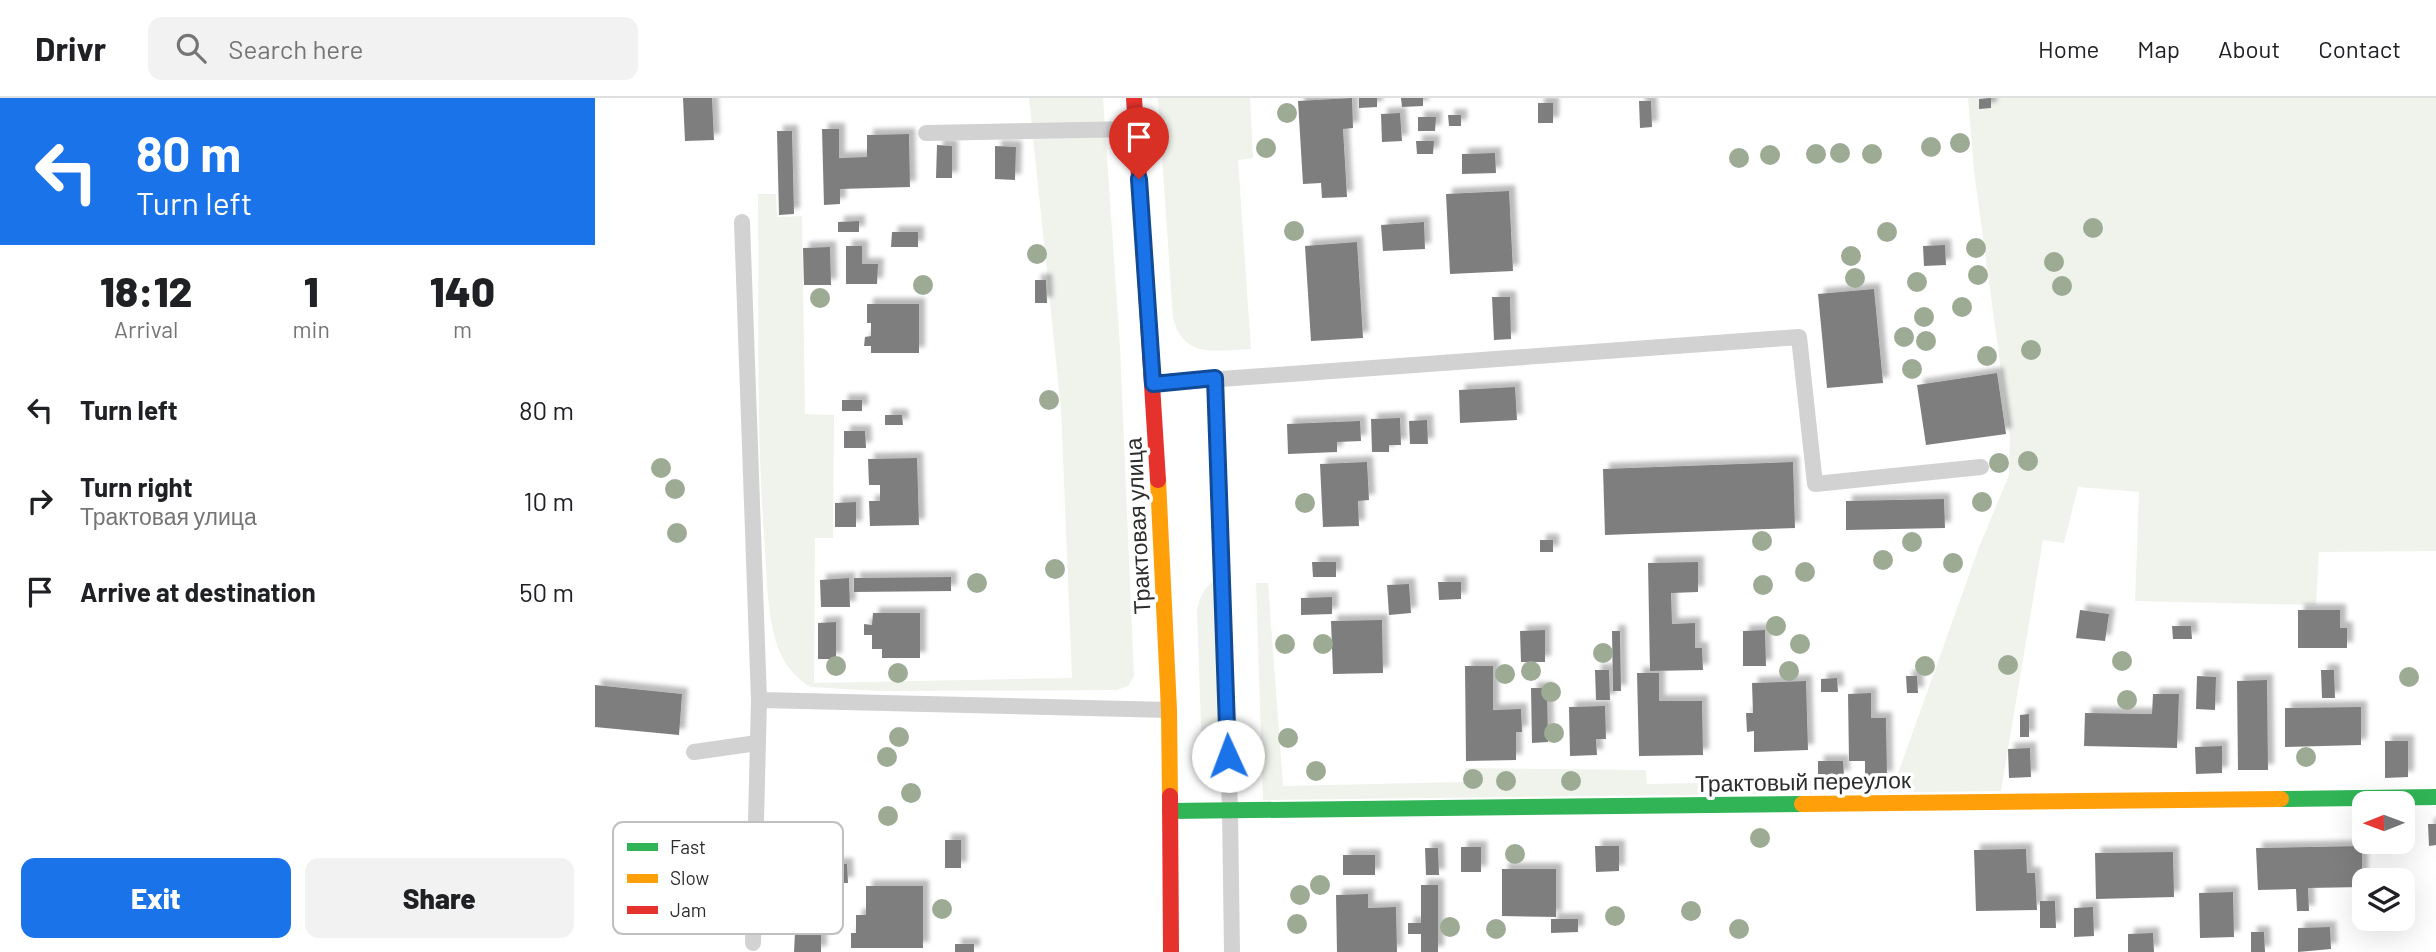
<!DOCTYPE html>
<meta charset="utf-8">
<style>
body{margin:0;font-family:Barlow,sans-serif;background:#f2f2f2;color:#202124;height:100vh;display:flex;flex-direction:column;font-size:26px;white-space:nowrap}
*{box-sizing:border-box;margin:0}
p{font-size:23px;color:#757577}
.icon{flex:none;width:38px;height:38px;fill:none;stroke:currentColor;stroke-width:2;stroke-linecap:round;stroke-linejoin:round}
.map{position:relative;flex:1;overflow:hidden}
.details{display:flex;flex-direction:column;background:#fff;width:595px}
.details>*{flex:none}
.top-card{background:#1a73e8;color:#fff;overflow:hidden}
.needle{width:46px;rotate:269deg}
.fabs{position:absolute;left:1757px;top:693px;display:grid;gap:14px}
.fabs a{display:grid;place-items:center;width:63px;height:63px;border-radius:14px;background:#fff;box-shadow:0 7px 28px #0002;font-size:35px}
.pin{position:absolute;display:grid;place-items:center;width:60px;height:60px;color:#fff;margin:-72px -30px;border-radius:50% 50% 50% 0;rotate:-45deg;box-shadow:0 0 7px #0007}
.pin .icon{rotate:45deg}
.me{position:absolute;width:77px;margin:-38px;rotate:358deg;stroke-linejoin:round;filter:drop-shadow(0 0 5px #0008)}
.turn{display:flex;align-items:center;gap:24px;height:147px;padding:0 21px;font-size:32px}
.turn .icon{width:91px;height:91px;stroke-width:2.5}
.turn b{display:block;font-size:49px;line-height:60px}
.eta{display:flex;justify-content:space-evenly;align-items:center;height:119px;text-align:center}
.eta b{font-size:42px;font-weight:800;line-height:49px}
.action{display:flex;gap:14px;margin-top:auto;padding:14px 21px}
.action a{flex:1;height:80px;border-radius:14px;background:#1a73e8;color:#fff;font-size:28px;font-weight:800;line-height:80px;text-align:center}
.action a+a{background:#f2f2f2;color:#202124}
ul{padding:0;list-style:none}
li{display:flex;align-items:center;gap:21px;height:91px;padding:0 21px}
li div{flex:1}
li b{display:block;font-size:26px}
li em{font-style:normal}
header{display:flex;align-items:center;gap:42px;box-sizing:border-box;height:98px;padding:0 35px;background:#fff;border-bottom:2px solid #e0e0e0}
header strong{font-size:33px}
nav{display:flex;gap:38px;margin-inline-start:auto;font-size:24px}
.search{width:490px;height:63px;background:#f2f2f2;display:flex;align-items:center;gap:18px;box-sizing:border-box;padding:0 24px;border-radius:14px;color:#757577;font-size:26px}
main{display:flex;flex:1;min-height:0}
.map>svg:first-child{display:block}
.green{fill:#eff3ec}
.building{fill:#7e7e7e;filter:url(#shadow)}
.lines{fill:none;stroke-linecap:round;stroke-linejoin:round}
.lane{stroke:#d2d2d2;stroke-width:16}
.fast{stroke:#30b455;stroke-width:16}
.slow{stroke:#ff9f0a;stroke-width:16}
.jam{stroke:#e5322d;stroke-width:16}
.tree{fill:#9dab95}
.route-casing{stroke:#114b97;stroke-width:18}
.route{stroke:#1a73e8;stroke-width:12}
.labels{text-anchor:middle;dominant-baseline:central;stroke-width:7;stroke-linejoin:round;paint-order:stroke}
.street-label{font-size:23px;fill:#2d2d2d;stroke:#fff}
.key{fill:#fff;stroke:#c0c0c0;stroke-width:2}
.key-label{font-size:19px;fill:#2d2d2d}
</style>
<header>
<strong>Drivr</strong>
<div class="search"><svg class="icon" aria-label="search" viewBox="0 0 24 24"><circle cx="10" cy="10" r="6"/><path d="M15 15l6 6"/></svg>Search here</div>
<nav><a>Home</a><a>Map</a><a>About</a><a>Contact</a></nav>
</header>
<main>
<section class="details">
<div class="top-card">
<div class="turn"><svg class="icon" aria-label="left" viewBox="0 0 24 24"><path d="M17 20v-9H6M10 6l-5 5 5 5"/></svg><div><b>80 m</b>Turn left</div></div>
</div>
<div class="eta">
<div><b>18:12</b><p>Arrival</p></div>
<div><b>1</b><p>min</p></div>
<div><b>140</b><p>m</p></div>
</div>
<ul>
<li><svg class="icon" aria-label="left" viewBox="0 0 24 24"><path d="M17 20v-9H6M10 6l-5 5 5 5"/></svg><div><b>Turn left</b></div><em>80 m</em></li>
<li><svg class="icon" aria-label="right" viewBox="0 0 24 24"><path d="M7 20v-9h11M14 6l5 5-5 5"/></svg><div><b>Turn right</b><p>Трактовая улица</p></div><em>10 m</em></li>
<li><svg class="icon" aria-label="arrive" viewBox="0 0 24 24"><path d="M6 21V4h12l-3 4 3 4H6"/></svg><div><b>Arrive at destination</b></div><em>50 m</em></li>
</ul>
<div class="action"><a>Exit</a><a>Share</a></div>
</section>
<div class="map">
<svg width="1841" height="854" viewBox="0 0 1841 854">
<defs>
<filter id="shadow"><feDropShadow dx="6" dy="-6" stdDeviation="2" flood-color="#0004"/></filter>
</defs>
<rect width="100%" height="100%" fill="#fff"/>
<path class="green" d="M434 0H508L525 249 539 578 533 588 522 592 282 593 216 589C201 581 189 566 183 550 171 514 172 475 169 438 161 325 164 210 163 96H181L182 119 207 118 210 316 239 317 238 440H220L219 585 477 580 466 311Z
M563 0H655L658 60 643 62 656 251C622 252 589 262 578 220Z
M1373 0H1841V453L1724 454 1721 507 1540 503 1544 394 1483 389 1469 445 1448 442 1406 693 668 702 661 485H673L688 688 869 684 870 670 1051 672 1052 686 1301 681 1384 449 1414 377 1415 339 1379 73Z
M623 480 630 687 616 677 607 656 602 512C605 498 610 487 623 480Z"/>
<path class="building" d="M88 0H117L119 42 90 43Z
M757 0 758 30 748 31 752 99 727 100 726 85 708 86 703 3Z
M764 0H782V9L764 10Z
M806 0H828V8L807 9Z
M1396 0V10L1384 11V1Z
M1044 3H1056L1057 29 1045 30Z
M943 5H958V25H943Z
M805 15 807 43 787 44 786 16Z
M853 17H866V28H854Z
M823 19H841L840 33H823Z
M227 31H244V60L272 59V37L314 36 315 89 245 91V106L229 107Z
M182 33H197L199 116 184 117Z
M821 43H839L838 56H822Z
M342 47 357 48V80H341Z
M400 48 421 49 420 82 400 81Z
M900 55 901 75 867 76V56Z
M914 93 918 173 855 176 851 96Z
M264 123V134H243V124Z
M829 124 830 151 788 153 786 127Z
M297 134H323V149H296Z
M762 144 768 240 716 243 710 148Z
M1350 147 1351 167 1329 168 1328 148Z
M251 148H267V166H283L282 186H251Z
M235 149 236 187H209L208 150Z
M440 182H451L452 205H440Z
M1279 191 1288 285 1232 290 1223 196Z
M897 199H915L916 241 899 242Z
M272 206H324V255H276V248H269L270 239 276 238V225H272Z
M1402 275 1411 336 1331 347 1322 287Z
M920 289 922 322 865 325 864 292Z
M247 302H267V313H247Z
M290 317H307L308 327H290Z
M805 320 806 347H794V354H777L776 321Z
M832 322 833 346H815L814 323Z
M765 323 766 343 742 344V354L693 356 692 326Z
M249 333H270L271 350H249Z
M322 360 324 427 275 428 274 403H285V387H274L273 361Z
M772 364 774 402 763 403 764 428 728 429 725 366Z
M1198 364 1200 430 1010 437 1008 371Z
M1349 401 1350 430 1251 432V403Z
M261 404V429H240V405Z
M945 442H958V454H945Z
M717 464H741V479H718Z
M1103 464V494L1076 495 1077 526 1100 525V550H1107L1108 572 1055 573 1053 465Z
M356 479V493L259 494V480Z
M254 480 255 509H226L225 482Z
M843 484H866V501L844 502Z
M814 486 816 515 794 517 792 487Z
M737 499V516L706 517V500Z
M1485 512 1514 516 1510 543 1481 540Z
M1703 512H1745V530H1752V550H1703Z
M278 515H325V560H287V551H277V537H269V526L277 527Z
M787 522 788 575 738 576 736 523Z
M241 524V561H223V525Z
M1577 528H1596L1597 541H1578Z
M950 532V564H926L925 533Z
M1170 532 1171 568H1148V533Z
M1017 533H1025L1026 593H1018Z
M870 568H898V612L926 611 927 634H921V662L871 663Z
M1000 572H1014L1015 602H1001Z
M1726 572H1739L1740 600H1727Z
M1042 575H1064V603H1107L1108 657 1044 658Z
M1311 578H1322L1323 595H1312Z
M1602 578 1621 579 1620 612 1601 611Z
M1242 580 1243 594H1226V581Z
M1672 582 1673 672H1643L1642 583Z
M1211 583 1213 652 1159 654V633L1152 634 1151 615H1158L1157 585Z
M0 587 87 596 84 637 0 629Z
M936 590H952L953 644 937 645Z
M1276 595V620H1291L1292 679 1270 680V663H1254L1253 596Z
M1558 596H1584L1582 650 1489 648 1490 615 1557 616Z
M1010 608 1011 641H1001L1002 657 975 658 974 609Z
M1766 609V647L1690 649V610Z
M1434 616V639H1425V617Z
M1790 643H1813V679L1790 680Z
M1627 648V675L1601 676 1600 649Z
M1435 650 1436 679 1414 680 1413 651Z
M1223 663H1248L1249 678 1223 679Z
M1833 726H1841V747L1834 748Z
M350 742H366V770H350Z
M1000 748H1024V773L1001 774Z
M1767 748V789L1713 790 1714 813H1702L1701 791 1663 792 1661 750Z
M866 749H886V774H866Z
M830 750H843L844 777H831Z
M1431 751 1432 775H1440L1442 812 1381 813 1379 752Z
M1578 754 1579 799 1501 801 1500 755Z
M748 757H780V777H748Z
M212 766H252L253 785H212Z
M907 771H961V819L907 818Z
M826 787H843V854H826V836H813V825H826Z
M271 788H328V850H256V835H261V817H271Z
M1638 794 1639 839 1605 840 1604 795Z
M773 796V810L801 809 802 854H742L741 797Z
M1445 803H1460L1461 830H1445Z
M1498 809 1499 838 1479 839V810Z
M956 821H983V834L956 835Z
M1735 829 1736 851 1703 854V830Z
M1656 834H1669L1670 854H1656Z
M200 835 226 836V854H199Z
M1558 835 1559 854H1533V836Z
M360 846H379V854H360Z"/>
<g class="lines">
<path class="lane" d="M331 35 541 31
M147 124 164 602 574 612
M620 280 635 712 637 854
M558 286 1204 239 1220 386 1386 369
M99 654 162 645
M158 845 164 602"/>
<path class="fast" d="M1686 701 1841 699
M575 713 1207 706"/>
<path class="slow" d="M563 382 574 612 575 698
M1207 706 1686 701"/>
<path class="jam" d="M539 0 563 382
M575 698 576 854"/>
</g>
<g class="tree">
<circle cx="692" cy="15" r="10"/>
<circle cx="1365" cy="45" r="10"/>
<circle cx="1336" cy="49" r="10"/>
<circle cx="671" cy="50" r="10"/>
<circle cx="1245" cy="55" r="10"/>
<circle cx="1221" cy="56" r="10"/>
<circle cx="1277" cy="56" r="10"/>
<circle cx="1175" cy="57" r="10"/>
<circle cx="1144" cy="60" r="10"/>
<circle cx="1498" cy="130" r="10"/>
<circle cx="699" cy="133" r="10"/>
<circle cx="1292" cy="134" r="10"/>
<circle cx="1381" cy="150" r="10"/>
<circle cx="442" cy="156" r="10"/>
<circle cx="1256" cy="158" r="10"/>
<circle cx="1459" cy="164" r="10"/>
<circle cx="1383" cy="177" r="10"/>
<circle cx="1260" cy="180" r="10"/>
<circle cx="1322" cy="184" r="10"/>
<circle cx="328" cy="187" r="10"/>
<circle cx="1467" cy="188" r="10"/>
<circle cx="225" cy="200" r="10"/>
<circle cx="1367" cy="209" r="10"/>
<circle cx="1329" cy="219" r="10"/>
<circle cx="1309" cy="239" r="10"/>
<circle cx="1331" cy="243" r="10"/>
<circle cx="1436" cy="252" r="10"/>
<circle cx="1392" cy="258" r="10"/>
<circle cx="1317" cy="271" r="10"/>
<circle cx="454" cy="302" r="10"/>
<circle cx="1433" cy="363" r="10"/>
<circle cx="1404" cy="365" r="10"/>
<circle cx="66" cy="370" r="10"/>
<circle cx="80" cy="391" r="10"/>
<circle cx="1387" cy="404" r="10"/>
<circle cx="710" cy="405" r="10"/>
<circle cx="82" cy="435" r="10"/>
<circle cx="1167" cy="443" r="10"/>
<circle cx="1317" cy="444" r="10"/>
<circle cx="1288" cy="462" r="10"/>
<circle cx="1358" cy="465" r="10"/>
<circle cx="460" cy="471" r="10"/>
<circle cx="1210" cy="474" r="10"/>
<circle cx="382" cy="485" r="10"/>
<circle cx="1168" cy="487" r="10"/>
<circle cx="1181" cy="528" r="10"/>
<circle cx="690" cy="546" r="10"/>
<circle cx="728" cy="546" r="10"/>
<circle cx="1205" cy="546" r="10"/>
<circle cx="1008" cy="555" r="10"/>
<circle cx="1527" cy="563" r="10"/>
<circle cx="1413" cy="567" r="10"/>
<circle cx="241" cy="568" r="10"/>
<circle cx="1330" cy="568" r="10"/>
<circle cx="936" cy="573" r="10"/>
<circle cx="1194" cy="573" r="10"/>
<circle cx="303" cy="575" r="10"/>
<circle cx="910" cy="576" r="10"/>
<circle cx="1814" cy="579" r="10"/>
<circle cx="956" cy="594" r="10"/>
<circle cx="1532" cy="602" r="10"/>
<circle cx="959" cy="635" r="10"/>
<circle cx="304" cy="639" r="10"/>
<circle cx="693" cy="640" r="10"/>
<circle cx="292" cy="659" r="10"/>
<circle cx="1711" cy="659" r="10"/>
<circle cx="721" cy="673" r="10"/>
<circle cx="878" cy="681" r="10"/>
<circle cx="911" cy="683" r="10"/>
<circle cx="976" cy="683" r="10"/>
<circle cx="316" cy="695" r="10"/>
<circle cx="293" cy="718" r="10"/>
<circle cx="1165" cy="740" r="10"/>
<circle cx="920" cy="756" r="10"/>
<circle cx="725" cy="787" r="10"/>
<circle cx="705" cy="797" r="10"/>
<circle cx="347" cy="811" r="10"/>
<circle cx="1096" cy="813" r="10"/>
<circle cx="1020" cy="818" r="10"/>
<circle cx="702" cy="826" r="10"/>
<circle cx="855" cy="829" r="10"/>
<circle cx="901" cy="831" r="10"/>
<circle cx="1144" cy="831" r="10"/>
</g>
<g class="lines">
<g class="route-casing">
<path id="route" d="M544 81 558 286 620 280 633 658"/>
</g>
<use href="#route" class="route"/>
</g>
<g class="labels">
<g class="street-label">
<text transform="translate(542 428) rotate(-93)">Трактовая улица</text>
<text transform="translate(1208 683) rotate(-1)">Трактовый переулок</text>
</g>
</g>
<rect x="18" y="724" width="230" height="112" rx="10" class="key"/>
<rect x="32" y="745" width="31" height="8" fill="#30b455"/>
<rect x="32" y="776" width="31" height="9" fill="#ff9f0a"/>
<rect x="32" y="808" width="31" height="8" fill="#e5322d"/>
<g class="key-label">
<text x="75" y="756">Fast</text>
<text x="75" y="787">Slow</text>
<text x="75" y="819">Jam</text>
</g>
</svg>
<div class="fabs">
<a><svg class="needle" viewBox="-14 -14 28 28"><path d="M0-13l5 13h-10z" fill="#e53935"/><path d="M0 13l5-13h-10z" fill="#757577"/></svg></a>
<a><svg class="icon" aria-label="layers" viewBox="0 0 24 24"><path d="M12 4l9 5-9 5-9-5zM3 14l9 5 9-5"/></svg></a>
</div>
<div class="pin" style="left:544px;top:81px;background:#d93025"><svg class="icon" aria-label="arrive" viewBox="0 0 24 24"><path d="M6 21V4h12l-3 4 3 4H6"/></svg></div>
<svg class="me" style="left:633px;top:658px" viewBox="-20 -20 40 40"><circle r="19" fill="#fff"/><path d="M0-13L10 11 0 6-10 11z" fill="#1a73e8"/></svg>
</div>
</main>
